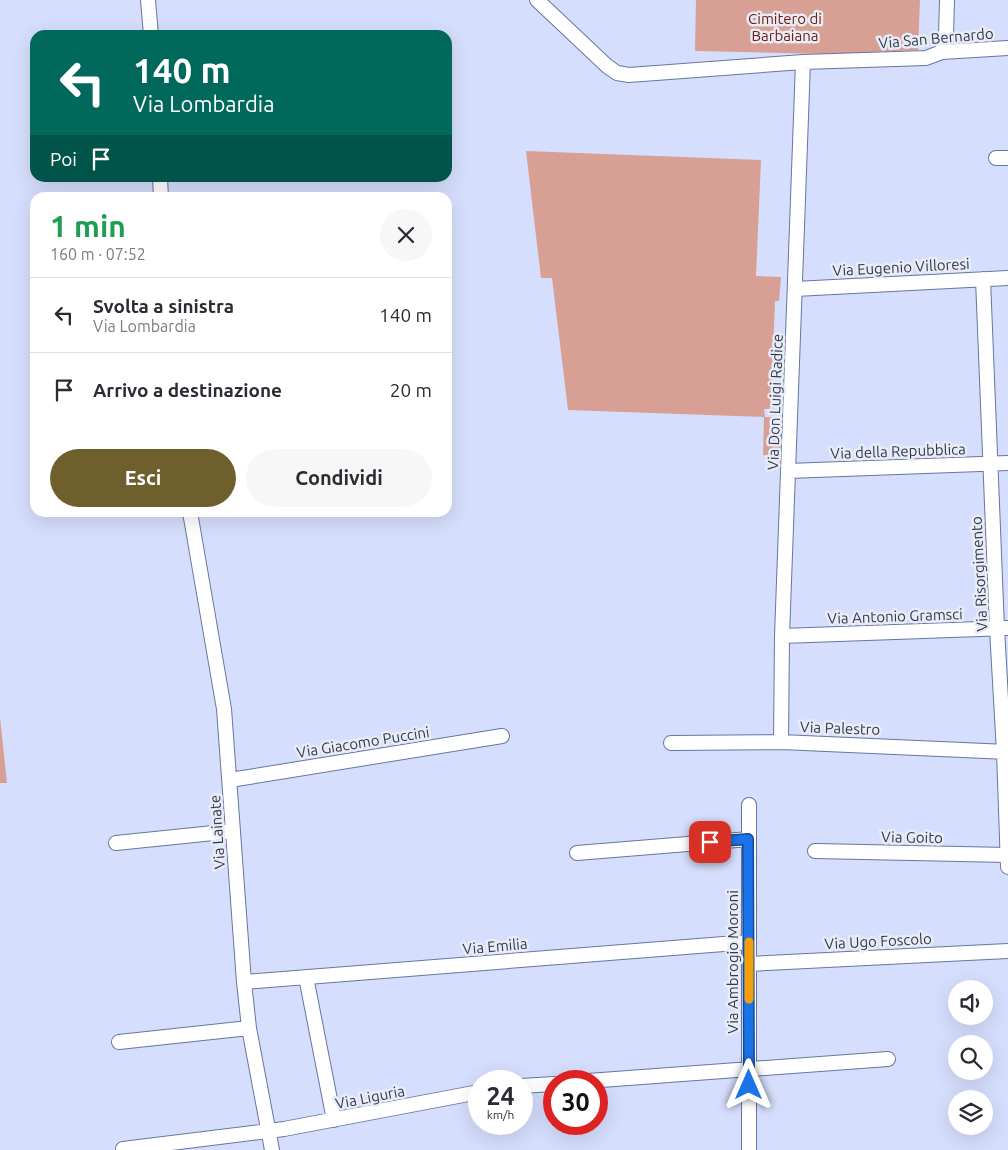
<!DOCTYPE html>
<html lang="it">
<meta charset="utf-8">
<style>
body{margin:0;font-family:Ubuntu,sans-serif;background:#f7f7f7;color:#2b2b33;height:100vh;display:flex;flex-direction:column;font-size:19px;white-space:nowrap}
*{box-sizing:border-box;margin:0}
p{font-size:16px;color:#7c7c81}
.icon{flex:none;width:28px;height:28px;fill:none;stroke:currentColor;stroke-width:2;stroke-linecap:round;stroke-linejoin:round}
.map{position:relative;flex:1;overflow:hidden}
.side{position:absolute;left:30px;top:192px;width:422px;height:325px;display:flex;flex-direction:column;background:#fff;border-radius:15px;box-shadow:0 5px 20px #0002}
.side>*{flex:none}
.hud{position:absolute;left:30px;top:30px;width:422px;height:152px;border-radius:15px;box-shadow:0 5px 20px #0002;background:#00695c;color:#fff;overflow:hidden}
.fabs{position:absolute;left:948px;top:980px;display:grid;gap:10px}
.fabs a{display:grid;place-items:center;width:45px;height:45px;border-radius:50%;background:#fff;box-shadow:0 5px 20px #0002;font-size:25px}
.speed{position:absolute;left:468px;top:1070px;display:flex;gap:10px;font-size:25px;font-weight:700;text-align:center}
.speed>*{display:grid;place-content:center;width:65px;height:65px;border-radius:50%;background:#fff;box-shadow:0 5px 20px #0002;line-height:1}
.speed small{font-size:12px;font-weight:400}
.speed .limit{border:8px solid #d22;background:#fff;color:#111}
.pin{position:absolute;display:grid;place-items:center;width:42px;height:42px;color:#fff;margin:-21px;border-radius:10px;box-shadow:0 2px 8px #0006}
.me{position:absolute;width:55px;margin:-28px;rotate:0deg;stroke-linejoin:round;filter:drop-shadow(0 0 4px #0008)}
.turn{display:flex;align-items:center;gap:18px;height:105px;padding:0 20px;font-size:22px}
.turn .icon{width:65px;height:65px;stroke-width:2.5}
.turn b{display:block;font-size:35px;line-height:42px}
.then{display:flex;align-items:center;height:48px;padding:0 20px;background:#0003;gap:10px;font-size:19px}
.round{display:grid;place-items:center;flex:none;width:52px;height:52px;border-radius:26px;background:#f7f7f7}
.head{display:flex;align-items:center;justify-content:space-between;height:85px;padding:0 20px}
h1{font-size:30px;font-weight:600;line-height:38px;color:#1e9e55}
.button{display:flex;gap:10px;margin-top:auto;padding:10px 20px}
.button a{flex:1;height:58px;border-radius:30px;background:#6e5f2c;color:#fff;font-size:20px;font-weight:600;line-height:58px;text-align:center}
.button a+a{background:#f7f7f7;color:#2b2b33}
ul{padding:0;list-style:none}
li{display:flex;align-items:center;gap:15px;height:75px;padding:0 20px;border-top:1px solid #e1e1e2}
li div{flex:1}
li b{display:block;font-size:19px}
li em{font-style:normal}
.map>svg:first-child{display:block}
.green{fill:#d8a094}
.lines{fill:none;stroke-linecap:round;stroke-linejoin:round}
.minor-casing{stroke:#6974a2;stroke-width:16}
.minor{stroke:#fff;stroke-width:14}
.route-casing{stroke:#114b97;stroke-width:12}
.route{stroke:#1a73e8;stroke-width:9}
.slow{stroke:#f59e0b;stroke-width:9}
.labels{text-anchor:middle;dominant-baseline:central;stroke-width:5;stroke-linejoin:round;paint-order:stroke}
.park-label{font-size:15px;fill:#701b0b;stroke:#e8ecf6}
.street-label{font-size:15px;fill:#33394d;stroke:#e8ecf6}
</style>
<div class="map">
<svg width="1008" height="1150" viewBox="0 0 1008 1150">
<rect width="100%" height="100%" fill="#d5defc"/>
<path class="green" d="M696 0H920L918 50 825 54 695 51Z
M526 151 761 160 756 276 781 277 779 301H775L771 406 769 409H764L765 417 782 418C782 427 784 449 776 454 772 456 767 455 763 455L764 417 568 410 552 278H541Z
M0 717 7 783H0Z"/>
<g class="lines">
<g class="minor-casing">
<path id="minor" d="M148 0 151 35
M537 0 607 66 617 73 629 75 803 62 926 58 942 52 1008 48
M942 52 946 35 947 0
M996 158H1008
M160 178 161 198
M983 279 997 629 1004 752 1008 867
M795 289 1008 278
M788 471 1008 463
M190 512 224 709 244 982 249 1028 272 1150
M782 636 1008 628
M781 742 782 636 803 62
M671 743 781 742 1008 752
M230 780 502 736
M749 805V1150
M116 843 233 831
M815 851 1008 855
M577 853 749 839
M749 964 1008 951
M306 977 334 1120
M244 982 749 942
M119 1042 249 1028
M588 1081 888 1059
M521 1086 554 1084
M123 1149 284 1129 479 1092"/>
</g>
<use href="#minor" class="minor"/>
</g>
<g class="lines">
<g class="route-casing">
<path id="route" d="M710 842 748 839 749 1085"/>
</g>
<use href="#route" class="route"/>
<path class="slow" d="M749 942V999"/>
</g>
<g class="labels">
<g class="park-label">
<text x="785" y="18">Cimitero di<tspan x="785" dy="17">Barbaiana</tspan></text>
</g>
<g class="street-label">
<text transform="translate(936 38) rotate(-5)">Via San Bernardo</text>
<text transform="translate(901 267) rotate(-3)">Via Eugenio Villoresi</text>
<text transform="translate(775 402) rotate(-88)">Via Don Luigi Radice</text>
<text transform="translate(898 451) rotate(-2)">Via della Repubblica</text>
<text transform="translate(979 574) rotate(-93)">Via Risorgimento</text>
<text transform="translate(895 616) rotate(-2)">Via Antonio Gramsci</text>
<text transform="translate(840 728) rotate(2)">Via Palestro</text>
<text transform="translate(363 742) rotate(-9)">Via Giacomo Puccini</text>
<text transform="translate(217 832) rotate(-94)">Via Lainate</text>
<text transform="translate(912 837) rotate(1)">Via Goito</text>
<text transform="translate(878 941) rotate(-3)">Via Ugo Foscolo</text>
<text transform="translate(495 946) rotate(-5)">Via Emilia</text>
<text transform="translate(732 962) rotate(-90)">Via Ambrogio Moroni</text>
<text transform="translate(370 1097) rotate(-11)">Via Liguria</text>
</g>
</g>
</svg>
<div class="fabs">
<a><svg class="icon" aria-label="sound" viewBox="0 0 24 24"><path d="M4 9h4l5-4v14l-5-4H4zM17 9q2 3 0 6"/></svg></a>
<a><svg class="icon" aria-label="search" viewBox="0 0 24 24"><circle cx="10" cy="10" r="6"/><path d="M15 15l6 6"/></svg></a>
<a><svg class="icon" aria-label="layers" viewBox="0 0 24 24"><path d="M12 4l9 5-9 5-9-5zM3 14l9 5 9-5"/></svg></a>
</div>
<div class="speed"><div>24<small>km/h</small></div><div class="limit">30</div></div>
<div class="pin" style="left:710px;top:842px;background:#d93025"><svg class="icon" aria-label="arrive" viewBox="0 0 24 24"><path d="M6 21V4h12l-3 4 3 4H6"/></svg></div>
<svg class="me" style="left:749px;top:1085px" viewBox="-20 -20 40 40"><path d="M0-17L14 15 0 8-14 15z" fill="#1a73e8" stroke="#fff" stroke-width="4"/></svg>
<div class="hud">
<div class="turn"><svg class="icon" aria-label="left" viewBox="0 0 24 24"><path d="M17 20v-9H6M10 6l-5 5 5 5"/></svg><div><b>140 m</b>Via Lombardia</div></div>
<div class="then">Poi<svg class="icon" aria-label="arrive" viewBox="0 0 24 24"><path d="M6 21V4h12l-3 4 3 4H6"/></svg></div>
</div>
<section class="side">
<div class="head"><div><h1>1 min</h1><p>160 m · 07:52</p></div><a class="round"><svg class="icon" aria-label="close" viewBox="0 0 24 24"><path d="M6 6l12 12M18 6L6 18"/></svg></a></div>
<ul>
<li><svg class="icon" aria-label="left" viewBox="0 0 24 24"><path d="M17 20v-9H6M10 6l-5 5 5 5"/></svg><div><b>Svolta a sinistra</b><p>Via Lombardia</p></div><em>140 m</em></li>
<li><svg class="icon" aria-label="arrive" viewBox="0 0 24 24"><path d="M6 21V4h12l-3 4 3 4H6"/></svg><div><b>Arrivo a destinazione</b></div><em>20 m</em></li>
</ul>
<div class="button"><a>Esci</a><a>Condividi</a></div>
</section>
</div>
